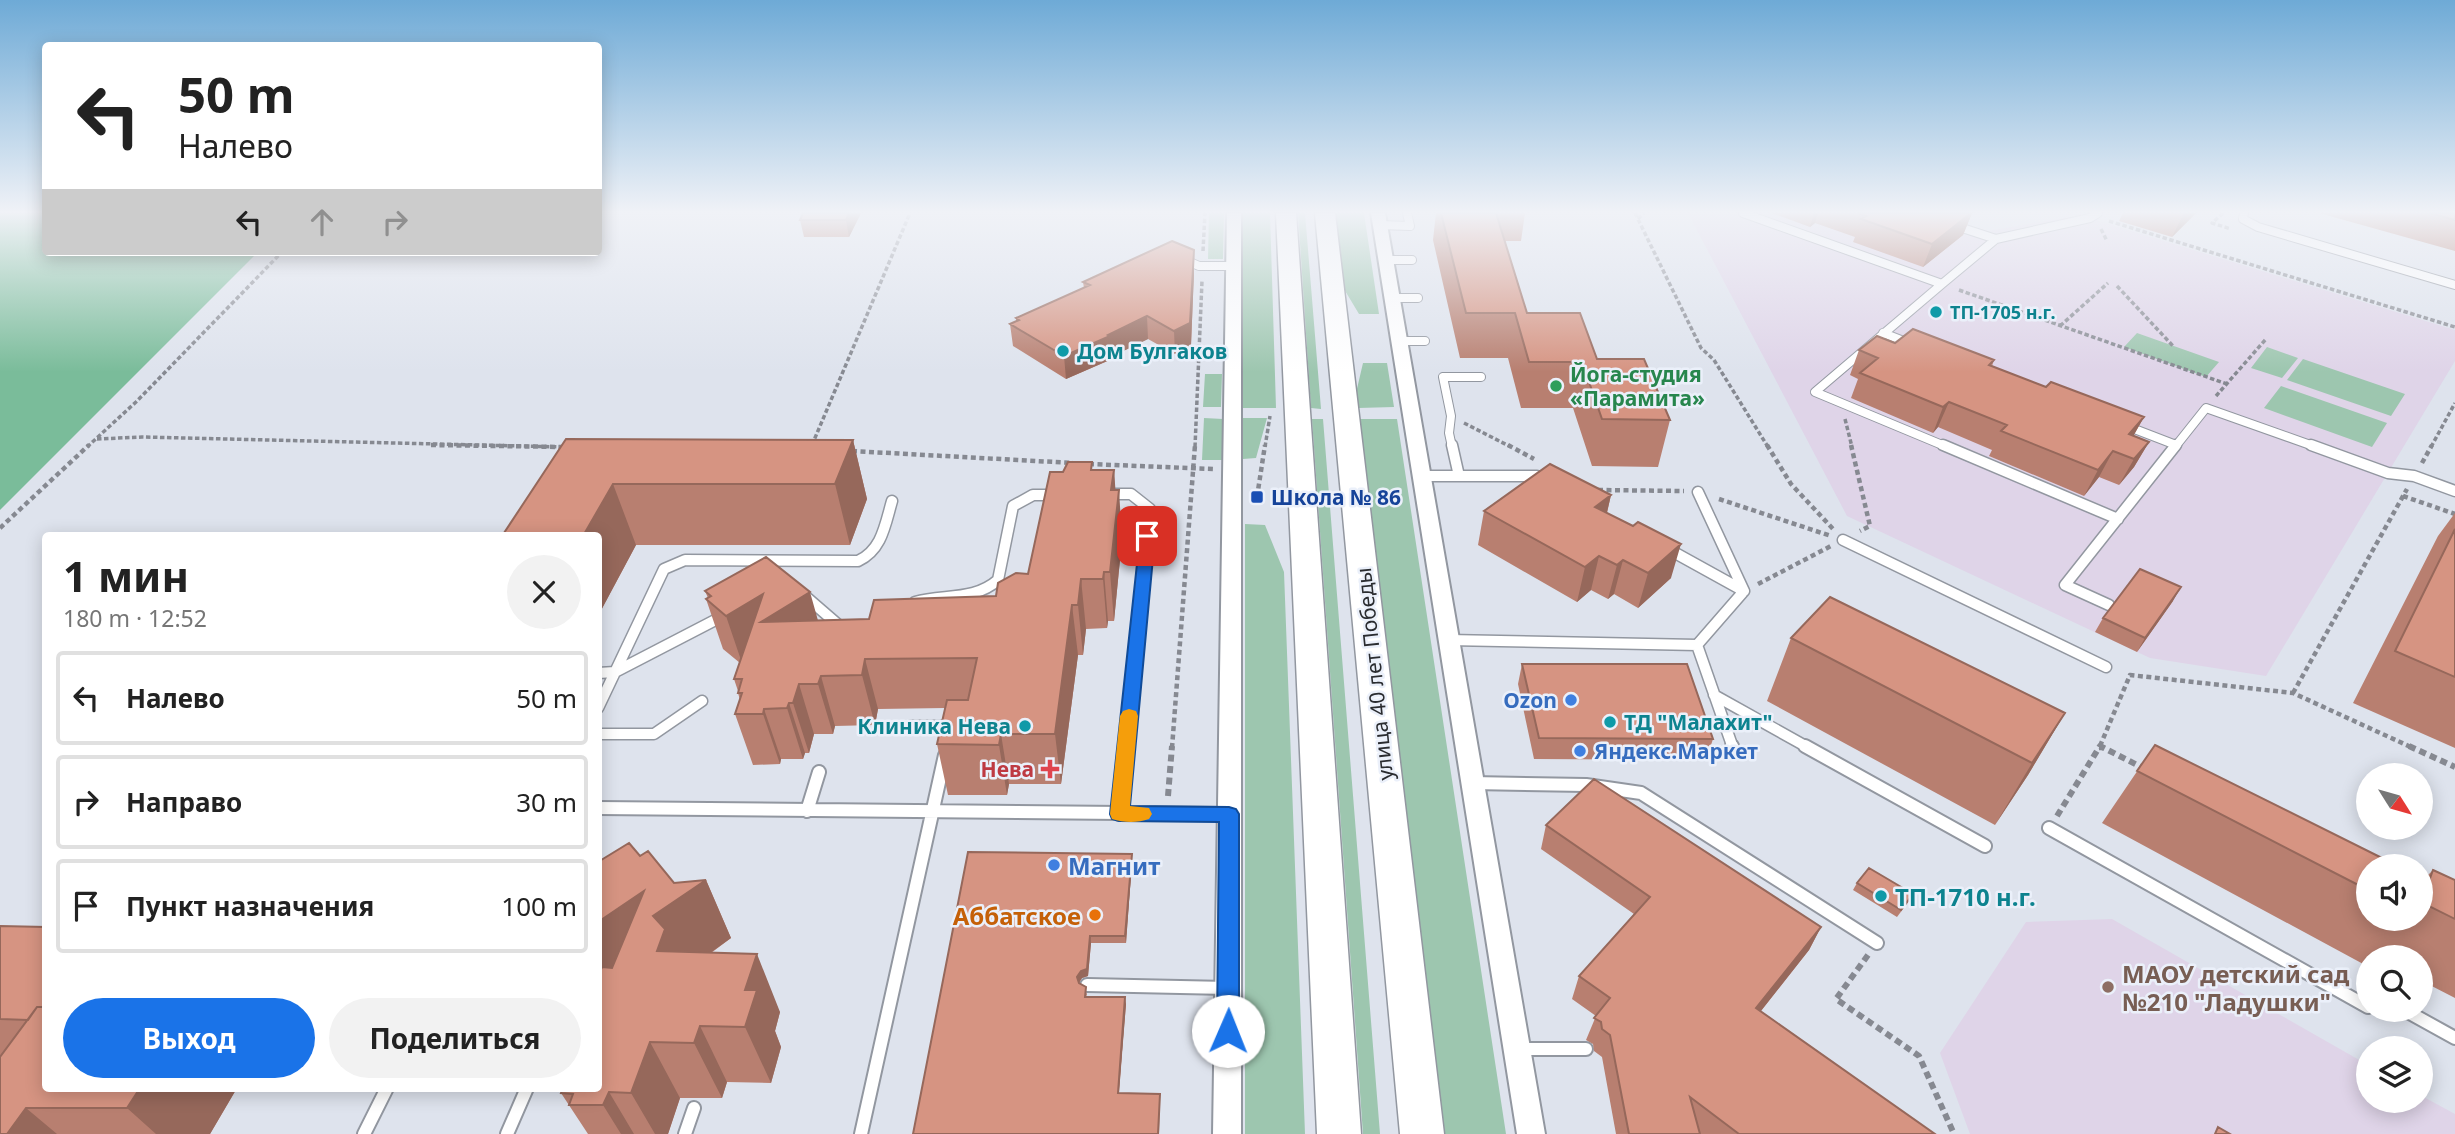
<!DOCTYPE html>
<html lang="ru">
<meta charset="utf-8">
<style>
body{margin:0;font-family:"Noto Sans",sans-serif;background:#f2f2f2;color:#222;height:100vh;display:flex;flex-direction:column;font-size:26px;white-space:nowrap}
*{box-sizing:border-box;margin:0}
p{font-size:23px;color:#767676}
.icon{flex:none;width:38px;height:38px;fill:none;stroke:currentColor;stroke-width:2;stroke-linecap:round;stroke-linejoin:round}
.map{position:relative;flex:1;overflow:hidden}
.side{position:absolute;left:42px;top:532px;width:560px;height:560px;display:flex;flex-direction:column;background:#fff;border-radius:7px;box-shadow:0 4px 18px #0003}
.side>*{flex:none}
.top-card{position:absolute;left:42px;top:42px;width:560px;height:214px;border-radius:7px;box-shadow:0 4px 18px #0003;background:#fff;color:#222;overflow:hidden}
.needle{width:46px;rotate:127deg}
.buttons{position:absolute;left:2356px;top:763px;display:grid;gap:14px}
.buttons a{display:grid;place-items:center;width:77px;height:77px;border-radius:50%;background:#fff;box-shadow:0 4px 18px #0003;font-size:35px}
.pin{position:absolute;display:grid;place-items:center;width:60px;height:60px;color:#fff;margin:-30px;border-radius:14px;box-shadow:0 4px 10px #0006}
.me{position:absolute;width:77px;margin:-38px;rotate:1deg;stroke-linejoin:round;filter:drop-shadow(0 0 5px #0008)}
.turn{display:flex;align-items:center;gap:24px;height:147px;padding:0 21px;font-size:32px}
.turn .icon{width:91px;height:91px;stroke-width:2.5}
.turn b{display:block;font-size:49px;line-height:60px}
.lanes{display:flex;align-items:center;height:66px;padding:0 21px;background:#0003;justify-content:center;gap:35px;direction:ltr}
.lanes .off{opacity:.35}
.round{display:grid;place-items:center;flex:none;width:74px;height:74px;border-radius:37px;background:#f2f2f2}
.overview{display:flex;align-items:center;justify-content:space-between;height:119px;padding:0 21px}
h1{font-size:42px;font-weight:700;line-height:52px}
.button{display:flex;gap:14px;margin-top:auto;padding:14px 21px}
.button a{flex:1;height:80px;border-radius:42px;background:#1a73e8;color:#fff;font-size:28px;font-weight:700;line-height:80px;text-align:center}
.button a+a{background:#f2f2f2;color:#222}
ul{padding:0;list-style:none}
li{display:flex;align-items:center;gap:21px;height:94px;margin:0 14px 10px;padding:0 7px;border:4px solid #e0e0e0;border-radius:7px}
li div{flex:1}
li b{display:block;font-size:26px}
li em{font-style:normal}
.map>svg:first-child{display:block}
.education{fill:#dfd4e8}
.green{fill:#9dc6af}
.forest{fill:#7abc9a}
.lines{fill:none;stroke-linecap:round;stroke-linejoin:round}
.service-far2-casing{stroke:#9297a0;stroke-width:10}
.service-far1-casing{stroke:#9297a0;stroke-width:13}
.service-casing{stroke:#9297a0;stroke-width:16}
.minor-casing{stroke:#9297a0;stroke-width:4}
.primary-casing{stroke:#9297a0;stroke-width:3}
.path-far2{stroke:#868991;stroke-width:3.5;stroke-dasharray:4.5 2.5;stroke-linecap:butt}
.path-far1{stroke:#868991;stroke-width:4.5;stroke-dasharray:5 3.5;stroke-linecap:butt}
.path{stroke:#868991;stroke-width:6;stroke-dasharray:7 4.5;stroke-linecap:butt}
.service-far2{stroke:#fff;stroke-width:8}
.service-far1{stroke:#fff;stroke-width:10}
.service{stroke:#fff;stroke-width:12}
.minor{fill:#fff;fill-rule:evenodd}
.primary{fill:#fff;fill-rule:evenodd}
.wall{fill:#b87f70}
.shaded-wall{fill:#96685b}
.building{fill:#d69482;stroke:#96685b;stroke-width:2}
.route{fill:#1a73e8;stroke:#114b97;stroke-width:2}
.slow{fill:#f59e0b}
.culture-dot{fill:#0f9aa8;stroke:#ebf0fa;stroke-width:2.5}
.leisure-dot{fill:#2e9e5b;stroke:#ebf0fa;stroke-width:2.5}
.transit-dot{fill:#1a4fb4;stroke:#ebf0fa;stroke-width:2.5}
.shop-dot{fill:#3f7fe0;stroke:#ebf0fa;stroke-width:2.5}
.health-dot{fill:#e0444e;stroke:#ebf0fa;stroke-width:2.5}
.food-dot{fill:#e8710a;stroke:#ebf0fa;stroke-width:2.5}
.education-dot{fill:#8d6e63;stroke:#ebf0fa;stroke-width:2.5}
.labels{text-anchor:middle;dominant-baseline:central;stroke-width:5;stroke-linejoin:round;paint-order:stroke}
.far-culture-label{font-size:18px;font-weight:bold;fill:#0d838f;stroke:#ebf0fa;text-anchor:start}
.culture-label{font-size:21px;font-weight:bold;fill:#0d838f;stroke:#ebf0fa;text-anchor:start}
.leisure-label{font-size:21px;font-weight:bold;fill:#27864d;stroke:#ebf0fa;text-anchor:start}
.transit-label{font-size:21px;font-weight:bold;fill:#164399;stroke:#ebf0fa;text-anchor:start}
.street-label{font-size:21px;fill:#2a2c30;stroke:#ebf0fa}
.shop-label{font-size:21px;font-weight:bold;fill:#366cbe;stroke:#ebf0fa;text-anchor:end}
.health-label{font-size:21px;font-weight:bold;fill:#be3a42;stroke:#ebf0fa;text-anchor:end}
.near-shop-label{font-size:24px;font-weight:bold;fill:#366cbe;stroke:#ebf0fa;text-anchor:start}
.near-culture-label{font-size:24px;font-weight:bold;fill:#0d838f;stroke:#ebf0fa;text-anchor:start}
.near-food-label{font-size:24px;font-weight:bold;fill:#c56008;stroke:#ebf0fa;text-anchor:end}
.near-education-label{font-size:24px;font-weight:bold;fill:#785e54;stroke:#ebf0fa;text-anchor:start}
</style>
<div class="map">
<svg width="2455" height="1134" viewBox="0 0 2455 1134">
<rect width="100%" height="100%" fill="#dee3ed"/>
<path class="education" d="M1688 213H1934L1988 231 2079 215 2455 330V361L2266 676 2150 658 1847 516Z
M2112 919 2368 1065V1101H2420V1095L2455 1114V1134H1970L1940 1053 2026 922Z"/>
<path class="green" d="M1209 213H1224L1223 259H1208Z
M1242 213H1270L1276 408H1243Z
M1298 213H1305L1321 409 1311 408Z
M1335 213H1364L1379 314H1359L1344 289Z
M2137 333 2219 362 2206 377 2124 347Z
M2267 347 2298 358 2282 378 2251 368Z
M2303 359 2405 394 2391 416 2287 380Z
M1363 363H1387L1394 407 1358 408 1356 393Z
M1205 374H1222L1221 407H1203Z
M2281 386 2387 423 2372 447 2264 408Z
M1204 418 1223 419 1222 460H1202Z
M1243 418H1267L1256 458 1243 459Z
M1312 419H1323L1380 1134H1363Z
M1359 419H1397L1506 1134H1442Z
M1245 524 1265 525 1284 572 1305 1134H1245Z"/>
<path class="forest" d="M0 213H45L46 252H258L0 510Z"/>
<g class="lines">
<g class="service-far2-casing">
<path id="service-far2" d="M1743 213 1942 284 1996 239 2090 218 2098 213
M2244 213 2243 219 2258 227 2455 285
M1379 225 1410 226 1407 213
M1953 225 1996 239
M1183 259 1199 266H1233
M1385 260H1412
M1942 284 1815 392 1947 447
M1391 298H1418
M1883 333 1911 344
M1398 341H1425
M2124 425 2176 445
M1452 447 1449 433 1451 416 1443 377H1481
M2175 447 2206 408 2316 447"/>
</g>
<g class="service-far1-casing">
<path id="service-far1" d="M1452 445 1459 476
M1943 445 2118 519
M2311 445 2388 473 2414 476 2455 491
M1421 476H1537L1545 480
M1698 492 1744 591 1697 645 1733 748
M1109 494H1131L1150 509 1126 748
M1843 540 2106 667
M1668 549 1744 591
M805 596 842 628
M915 602C944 594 974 601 998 580L1013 506 1033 495H1059
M2109 605 2065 585 2176 445
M1448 640 1697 645
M598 673 615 672 725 615
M1714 695 1809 748
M598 708 664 569 685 560 858 561C882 550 885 525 892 501
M910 726H950V730
M598 734H654L702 701"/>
</g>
<g class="service-casing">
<path id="service" d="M1732 746 1733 749
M1805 746 1985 846
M1472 783 1586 785 1641 793 1877 943
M598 808 1228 814
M807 811 819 772
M1119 814 1126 746
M2049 828 2368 1007
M1087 985 1227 988
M2388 1010 2408 1012 2455 1038
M1517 1049H1586
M364 1134 387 1088
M507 1134 527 1088
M685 1134 694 1108
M861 1134 945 755"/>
</g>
<g class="minor-casing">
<path id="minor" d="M1227 213H1241V1134H1213Z
M1371 213H1385L1545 1134H1517Z"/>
</g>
<g class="primary-casing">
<path id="primary" d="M1276 213H1296L1361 1134H1317Z
M1315 213H1335L1444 1134H1400Z"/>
</g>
<path class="path-far2" d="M1635 213 1701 348 1714 360 1768 447
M2223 213 2212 223 2231 229
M1638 219 1644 213
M2109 221 2455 327
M2101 229 2107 241
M1203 251 1205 213
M2117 286 2173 346
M1959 290 2227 384
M2060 326 2108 283
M2216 396 2266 339
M1845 419 1852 447
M1464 423 1511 447
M97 439 142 437 563 447
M812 445 910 213
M87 447 136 402 282 252
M1195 447 1202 281
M1265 447 1270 416
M2431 447 2455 403"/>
<path class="path-far1" d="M431 445 563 447
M1508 445 1534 459
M1767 445 1791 484 1834 530
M1851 445 1870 526 1860 531
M852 451 1073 463
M2422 463 2432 445
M1089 464 1213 469
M1598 490 1684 491
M2403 496 2455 514
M1257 497 1265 445
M1719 499 1831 536
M0 528 89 445
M1758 584 1831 546
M2293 693 2407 489
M2100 746 2130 675 2293 693 2413 748
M1172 748 1195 445
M2099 748H2103"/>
<path class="path" d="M2409 746 2455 767
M1168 796 1172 746
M2057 816 2100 746 2145 769
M1868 955 1836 999 1919 1056 1954 1134"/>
<use href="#service-far2" class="service-far2"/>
<use href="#service-far1" class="service-far1"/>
<use href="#service" class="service"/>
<use href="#minor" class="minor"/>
<use href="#primary" class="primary"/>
</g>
<path class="wall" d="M803 213H861L849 237H804L800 220Z
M1436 213H1525L1521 241H1505L1527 313 1597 359 1670 420 1658 467 1592 466 1573 408H1521L1508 358H1460L1433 240Z
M1772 213H1972L1963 235 1923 267 1853 242 1855 237 1815 223 1810 227Z
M2123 213H2196L2172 237 2119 221Z
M2319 213H2455V251Z
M1194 250V272L1191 345 1175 354 1148 339 1111 357 1112 359 1066 379 1013 346 1010 324 1016 321V318L1084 288 1083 282Z
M1895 343 1994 360 1992 366 2046 387 2144 417 2133 436 2149 442 2134 467 2119 485 2099 477 2084 496 1989 456 1992 450 1938 427 1933 433 1851 398 1858 379 1850 375 1859 350Z
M566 439 853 440 867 499 850 545H636L598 616V536Z
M1093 470H1114L1115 490 1122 539 1114 621H1108L1107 628 1086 629 1083 655H1078L1061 784H1009L1007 795H948L937 744 945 708 878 709 875 725 835 726 833 734H814L809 753H805L803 759H781L780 764 753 765 735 714 740 700 738 693V691L734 679 740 663 723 649 706 599 708 598 705 591 818 620 869 619 996 596 1028 574 1063 472Z
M1611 495 1607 513 1633 526 1671 578 1638 608 1614 594 1608 599 1591 590 1577 602 1478 545 1484 511Z
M2455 513V748L2353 703 2438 536Z
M2173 601 2137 652 2095 632 2103 618Z
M1791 638 2065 713 2028 775 1995 825 1767 701Z
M1522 664 1713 739 1706 760 1534 759 1518 684Z
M2155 745 2368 866V919H2420V877L2424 879 2433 870 2455 880V998L2420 980V957H2378L2375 956 2373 957H2368V963L2365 965 2102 823Z
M1546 825 1821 927 1809 950 1761 1011 1935 1134H1616L1602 1057 1594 1051 1593 1044 1586 1040 1596 1016 1572 999 1579 976 1634 914 1541 849Z
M1132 854V861L1126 943H1091L1088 976 1082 978 1079 983 1087 994 1086 997 1126 1004 1119 1093 1160 1100 1159 1134H913Z
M640 856 674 883 706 880 731 938 711 953 780 1012 775 1031 781 1047 771 1083 727 1082 722 1098H680L668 1134H588L561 1093 598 1088Z
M1857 883 1909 901 1897 917 1853 890Z
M0 926 46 927V1088H237L210 1134H0Z"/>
<path class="shaded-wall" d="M849 213H861L849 237 846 220Z
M1814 213H1818L1815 223 1810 227Z
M1972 213 1963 235 1923 267 1932 244Z
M2184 213H2196L2172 237Z
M1194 250V272L1191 345 1175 354 1174 331Z
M1147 316 1148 339 1111 357 1112 359 1066 379 1064 356Z
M1949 402 1938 427 1933 433 1943 407Z
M2144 417 2130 442 2129 434Z
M853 440 867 499 850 545 835 484Z
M2149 442 2134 467 2119 485 2134 459Z
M2113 451 2099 477 2084 496 2098 470Z
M1114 470 1117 511 1119 490 1122 539 1114 621 1110 572 1111 490Z
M613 484 636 545 598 616V536H583Z
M1611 495 1603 529 1595 507Z
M1681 544 1671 578 1638 608 1648 573Z
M1599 556 1591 590 1577 602 1585 567Z
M1623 560 1614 594 1608 599 1617 565Z
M1104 572 1108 621 1107 628 1103 579Z
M1081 579 1086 629 1083 655 1078 605Z
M2181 587 2173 601 2137 652 2145 638Z
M810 592 824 642 743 666 726 616 763 594Z
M1072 605 1078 655 1061 784 1055 734Z
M865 659 878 709 875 725 862 675Z
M821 676 835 726 833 734 818 684Z
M799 684 814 734 809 753 793 703Z
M789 703 805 753 803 759 787 708Z
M764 709 781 759 780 764 763 714Z
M2065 713 2028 775 1995 825 2032 763Z
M1001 734 1009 784 1007 795 999 745Z
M1132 854V861L1126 943 1125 936Z
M706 880 731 938 685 971 598 999V922L644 891Z
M1821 927 1809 950 1745 1031 1756 1008Z
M1090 936 1091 943 1088 976 1082 978 1078 984 1077 977Z
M757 954 780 1012 775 1031 781 1047 771 1083 745 1027V990Z
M1125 997 1126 1004 1118 1100V1093Z
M700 1026 727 1082 722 1098 694 1043Z
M650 1042 680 1098 668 1134H655L631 1093Z
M140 1088H237L210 1134H156L127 1108Z
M609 1092 634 1134H621L603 1105Z
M26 1108 57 1134H7Z"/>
<path class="building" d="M803 213H849L846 220H800Z
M1441 213H1496L1527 313H1580L1597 359H1644L1670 420 1602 419 1582 362H1529L1515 313H1466Z
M1858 213H1971L1932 244 1861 219 1866 216Z
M2430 213H2455V220Z
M1172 241 1194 250 1190 323 1174 331 1147 316 1108 335 1110 336 1064 356 1010 324 1019 320 1016 318 1090 285 1083 282Z
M1913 329 1994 360 1989 365 2046 387 2051 382 2144 417 2129 434 2149 442 2134 459 2113 451 2098 470 2001 431 2007 425 1949 402 1943 407 1860 373 1878 358 1859 350 1877 336 1895 343Z
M566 439 853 440 835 484H613L583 536H502Z
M1068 462H1092L1091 470H1114L1111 490H1119L1110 572H1104L1103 579H1081L1078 605H1072L1055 734H1001L999 745 937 744 947 700H968L977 658 865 659 862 675 821 676 818 684H799L793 703H789L787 708 764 709 763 714H735L742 693H738L742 679H734L763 594 726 616 706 599 711 596 705 591 766 557 810 592 761 622 869 619 874 600 996 596 998 583 1016 573 1028 574 1050 472H1063Z
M1550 464 1611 495 1595 507 1633 526 1638 522 1681 544 1648 573 1623 560 1617 565 1599 556 1585 567 1484 511Z
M2455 529V677L2395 651Z
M2140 569 2181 587 2145 638 2103 618Z
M1830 597 2065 713 2032 763 1791 638Z
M1522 664H1687L1713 739 1539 738Z
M2155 745 2398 866H2368V890L2137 771Z
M1594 779 1821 927 1756 1008 1935 1134H1739L1690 1097 1700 1134H1629L1610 1035 1602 1029 1601 1022 1594 1018 1610 998 1579 976 1650 897 1546 825Z
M629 843 640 856 648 851 674 883 706 880 653 916 665 929 657 951 757 954 745 990H757L745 1027 700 1026 694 1043 650 1042 631 1093 609 1092 603 1105H569L573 1094 561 1093 563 1088H598V976L602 967 612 968 644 891 598 922V862Z
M968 852 1132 854 1125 936H1090L1087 969 1081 971 1077 977 1079 983 1086 987 1085 997H1125L1118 1093 1160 1094 1158 1134H913Z
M1869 868 1913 894 1901 910 1857 883Z
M2433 870 2455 880V919L2421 902 2420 904V877L2429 881Z
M0 926 46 927V1007H37L28 1020 0 1019Z
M37 1007H46V1088H140L127 1108H26L7 1134H0V1057Z
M2218 1127 2230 1134H2215Z"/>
<linearGradient id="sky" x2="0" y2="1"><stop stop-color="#6eaad6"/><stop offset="0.57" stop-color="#f0f2f7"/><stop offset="1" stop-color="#f0f2f7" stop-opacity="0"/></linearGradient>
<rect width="2455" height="372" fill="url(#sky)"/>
<path class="route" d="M1147 531 1155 536 1130 806 1229 807 1236 809 1239 814V1031L1236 1039 1228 1042 1220 1039 1217 1031 1219 822 1119 821 1112 819 1110 814 1140 536Z"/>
<path class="slow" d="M1129 709 1136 711 1138 716 1130 806 1149 808 1152 814 1149 819C1138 823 1124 823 1112 819L1110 814 1120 716 1123 711Z"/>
<g class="culture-dot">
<circle cx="1936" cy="312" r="7"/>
<circle cx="1063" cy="351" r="7"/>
<circle cx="1610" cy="722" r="7"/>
<circle cx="1025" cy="726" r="7"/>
<circle cx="1881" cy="896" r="7"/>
</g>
<circle class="leisure-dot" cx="1556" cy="386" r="7"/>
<rect class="transit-dot" x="1250" y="490" width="14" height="14" rx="3.5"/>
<g class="shop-dot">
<circle cx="1571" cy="700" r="7"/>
<circle cx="1580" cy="751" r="7"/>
<circle cx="1054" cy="865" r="7"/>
</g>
<path class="health-dot" d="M1046.5 758.5h7v7h7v7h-7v7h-7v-7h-7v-7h7z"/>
<circle class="food-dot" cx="1095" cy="915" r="7"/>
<circle class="education-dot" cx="2108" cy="987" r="7"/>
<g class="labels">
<g class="far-culture-label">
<text x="1950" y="312">ТП-1705 н.г.</text>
</g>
<g class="culture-label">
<text x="1077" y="351">Дом Булгаков</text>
<text x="1624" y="722">ТД "Малахит"</text>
<text x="1011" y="726" text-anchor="end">Клиника Нева</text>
</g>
<g class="leisure-label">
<text x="1570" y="374">Йога-студия<tspan x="1570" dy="24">«Парамита»</tspan></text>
</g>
<g class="transit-label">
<text x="1271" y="497">Школа № 86</text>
</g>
<g class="street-label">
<text transform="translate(1374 674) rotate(-96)">улица 40 лет Победы</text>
</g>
<g class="shop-label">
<text x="1557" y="700">Ozon</text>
<text x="1594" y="751" text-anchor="start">Яндекс.Маркет</text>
</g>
<g class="health-label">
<text x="1034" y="769">Нева</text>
</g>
<g class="near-shop-label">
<text x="1068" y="865">Магнит</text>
</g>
<g class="near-culture-label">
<text x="1895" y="896">ТП-1710 н.г.</text>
</g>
<g class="near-food-label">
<text x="1081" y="915">Аббатское</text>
</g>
<g class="near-education-label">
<text x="2122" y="973">МАОУ детский сад<tspan x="2122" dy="28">№210 "Ладушки"</tspan></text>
</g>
</g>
</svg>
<div class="buttons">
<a><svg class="needle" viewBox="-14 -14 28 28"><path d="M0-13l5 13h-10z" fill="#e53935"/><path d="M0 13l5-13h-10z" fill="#767676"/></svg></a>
<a><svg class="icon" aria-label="sound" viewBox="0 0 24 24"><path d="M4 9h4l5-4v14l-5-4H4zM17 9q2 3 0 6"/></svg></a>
<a><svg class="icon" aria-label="search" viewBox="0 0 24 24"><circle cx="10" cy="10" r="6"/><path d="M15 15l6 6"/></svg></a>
<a><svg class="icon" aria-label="layers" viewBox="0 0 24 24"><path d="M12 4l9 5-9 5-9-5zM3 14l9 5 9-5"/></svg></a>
</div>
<div class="pin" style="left:1147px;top:536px;background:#d93025"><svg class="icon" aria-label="arrive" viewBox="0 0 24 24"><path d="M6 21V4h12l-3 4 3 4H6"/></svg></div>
<svg class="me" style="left:1228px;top:1031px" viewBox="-20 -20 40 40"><circle r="19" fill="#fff"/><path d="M0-13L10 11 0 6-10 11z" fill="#1a73e8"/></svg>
<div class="top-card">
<div class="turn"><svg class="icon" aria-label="left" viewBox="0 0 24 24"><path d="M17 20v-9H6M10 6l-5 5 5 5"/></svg><div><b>50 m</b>Налево</div></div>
<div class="lanes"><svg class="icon" aria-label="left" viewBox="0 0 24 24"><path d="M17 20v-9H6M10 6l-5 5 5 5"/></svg><svg class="icon off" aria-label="ahead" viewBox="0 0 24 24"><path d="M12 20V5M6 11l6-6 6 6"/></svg><svg class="icon off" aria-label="right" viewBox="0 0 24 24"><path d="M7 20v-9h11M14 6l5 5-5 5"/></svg></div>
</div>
<section class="side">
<div class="overview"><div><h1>1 мин</h1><p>180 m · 12:52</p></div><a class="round"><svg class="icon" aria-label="close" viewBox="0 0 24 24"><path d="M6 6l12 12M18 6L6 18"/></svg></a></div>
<ul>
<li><svg class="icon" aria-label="left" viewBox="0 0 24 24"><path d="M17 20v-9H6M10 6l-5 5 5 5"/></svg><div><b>Налево</b></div><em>50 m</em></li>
<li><svg class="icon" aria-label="right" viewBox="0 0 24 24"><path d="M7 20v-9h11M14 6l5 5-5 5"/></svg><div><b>Направо</b></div><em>30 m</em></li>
<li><svg class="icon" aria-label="arrive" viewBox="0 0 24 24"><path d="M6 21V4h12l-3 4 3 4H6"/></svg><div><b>Пункт назначения</b></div><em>100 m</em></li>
</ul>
<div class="button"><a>Выход</a><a>Поделиться</a></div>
</section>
</div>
